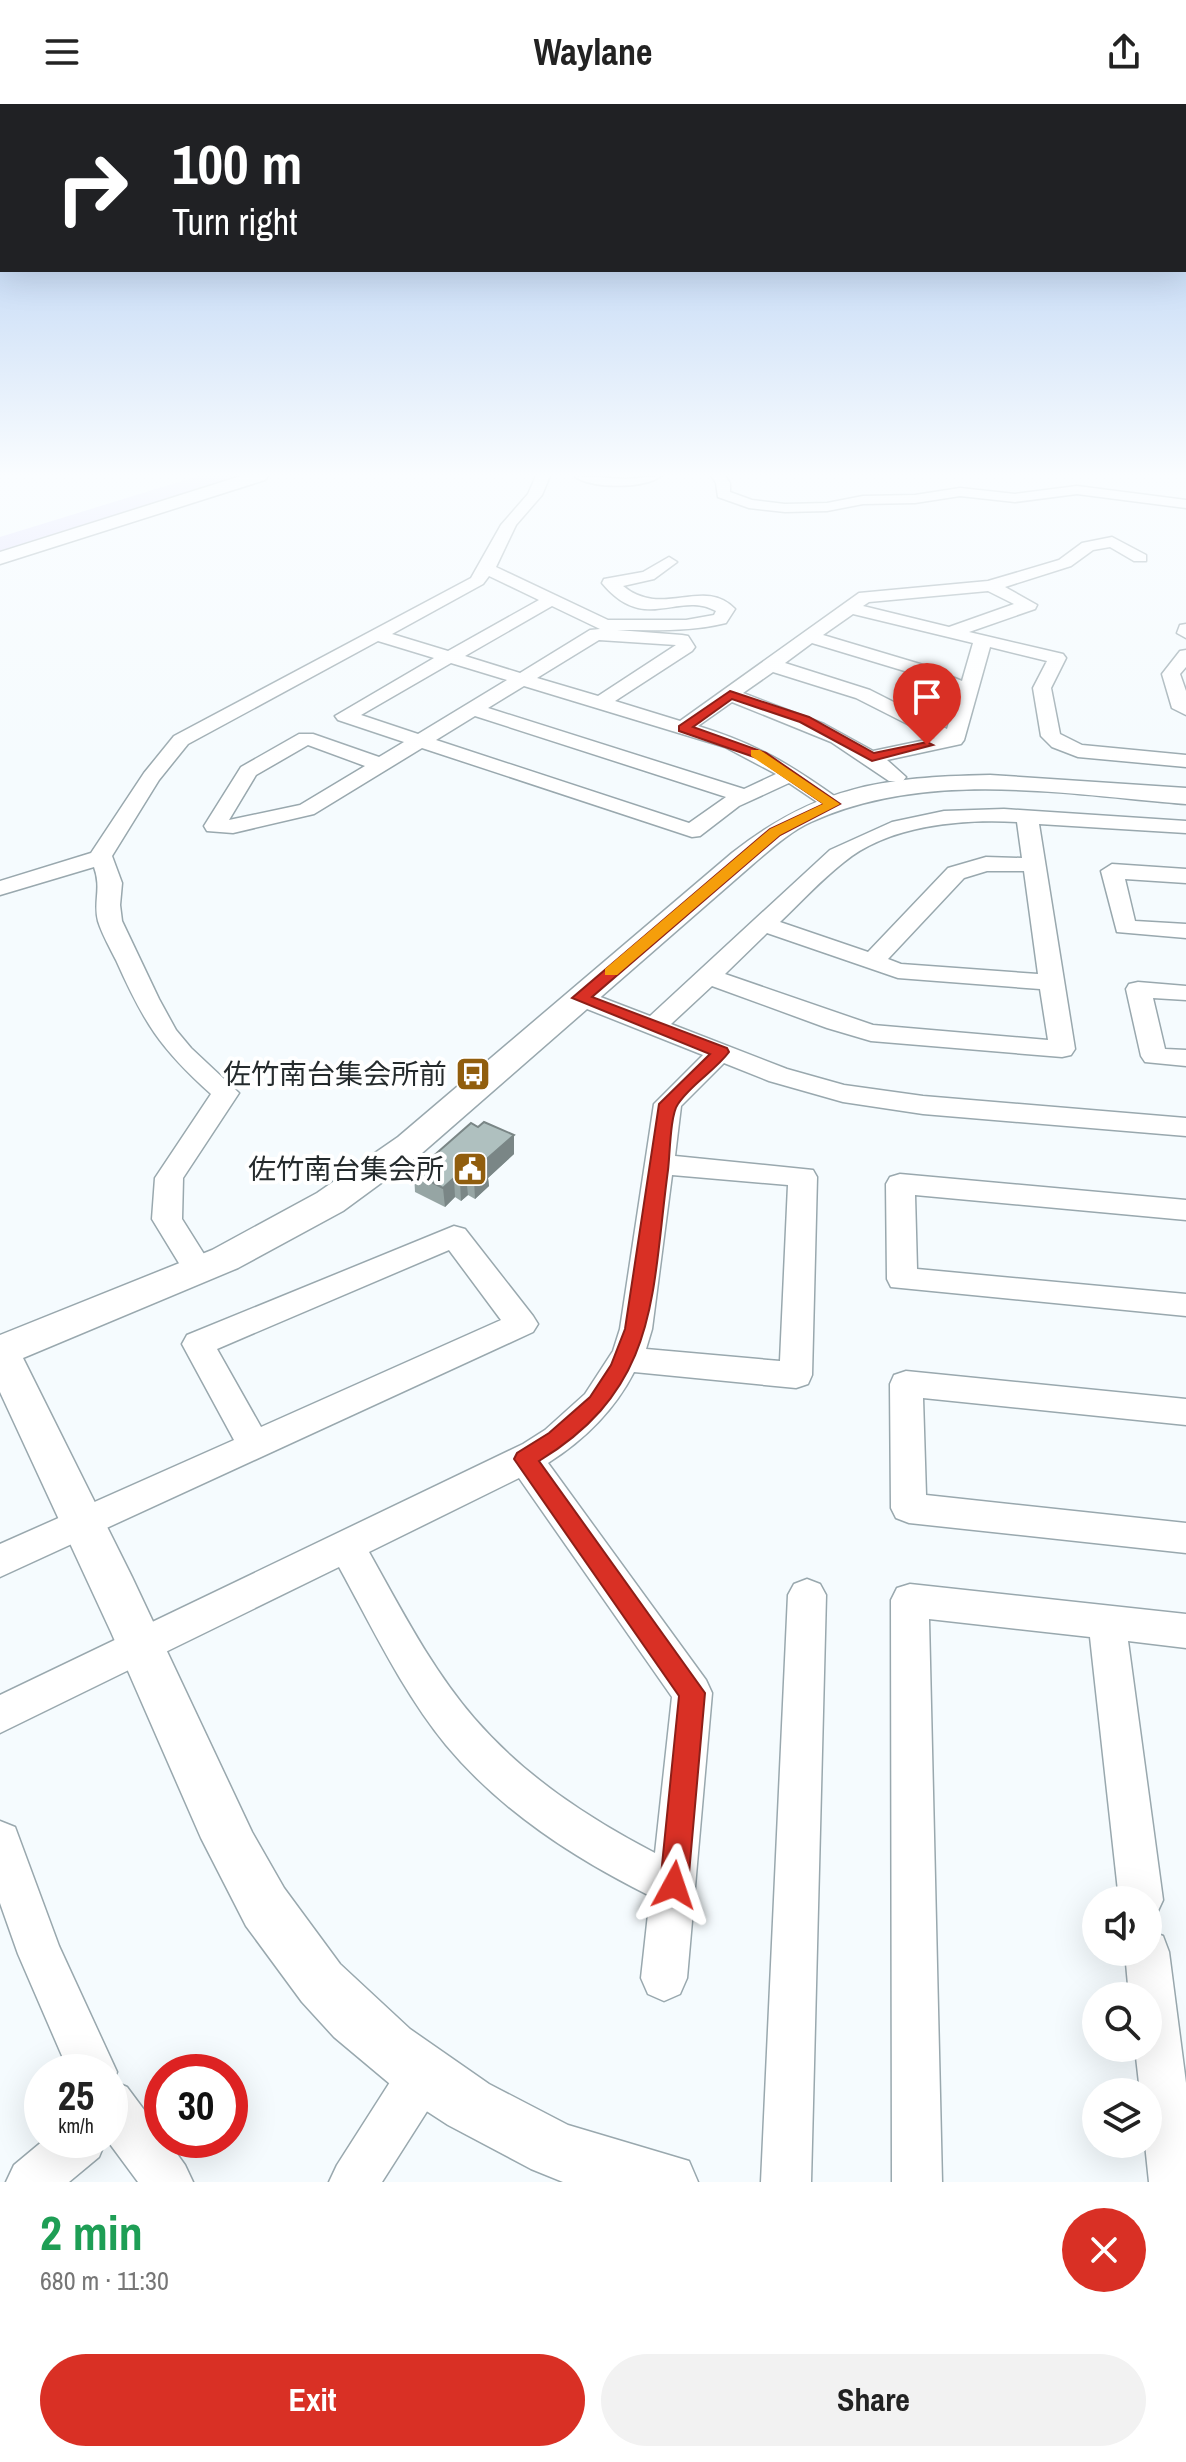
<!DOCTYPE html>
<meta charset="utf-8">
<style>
body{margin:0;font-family:"Archivo Narrow","Noto Sans JP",sans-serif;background:#f2f2f2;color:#222;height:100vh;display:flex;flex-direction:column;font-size:30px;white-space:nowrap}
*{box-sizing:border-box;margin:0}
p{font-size:26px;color:#767676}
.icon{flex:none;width:44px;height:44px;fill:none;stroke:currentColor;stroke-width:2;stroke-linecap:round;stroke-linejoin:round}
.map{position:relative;height:2078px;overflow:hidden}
.panel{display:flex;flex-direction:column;background:#fff;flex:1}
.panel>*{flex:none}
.hud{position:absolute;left:0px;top:0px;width:1186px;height:168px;box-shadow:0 8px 32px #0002;background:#202124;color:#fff;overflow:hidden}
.fabs{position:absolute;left:1082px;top:1782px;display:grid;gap:16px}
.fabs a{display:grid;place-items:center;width:80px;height:80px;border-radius:50%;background:#fff;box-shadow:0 8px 32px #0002;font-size:40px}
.speed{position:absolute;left:24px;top:1950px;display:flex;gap:16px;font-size:40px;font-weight:700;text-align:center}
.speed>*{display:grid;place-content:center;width:104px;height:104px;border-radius:50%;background:#fff;box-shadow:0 8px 32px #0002;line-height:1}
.speed small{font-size:20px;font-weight:400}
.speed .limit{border:12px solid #d22;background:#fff;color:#111}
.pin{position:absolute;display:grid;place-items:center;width:68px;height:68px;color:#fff;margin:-82px -34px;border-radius:50% 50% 50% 0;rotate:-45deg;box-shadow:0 0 8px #0007}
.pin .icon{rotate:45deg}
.me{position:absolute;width:88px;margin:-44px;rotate:5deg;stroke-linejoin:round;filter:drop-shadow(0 0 6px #0008)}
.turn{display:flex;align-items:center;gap:28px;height:168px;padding:0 40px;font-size:36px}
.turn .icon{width:104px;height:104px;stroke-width:2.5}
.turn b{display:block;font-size:56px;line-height:68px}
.round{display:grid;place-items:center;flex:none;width:84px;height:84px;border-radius:42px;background:#f2f2f2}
.head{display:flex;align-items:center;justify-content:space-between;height:136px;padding:0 40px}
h1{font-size:48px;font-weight:800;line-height:60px;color:#1e9e55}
.action{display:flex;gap:16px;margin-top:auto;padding:16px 40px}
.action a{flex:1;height:92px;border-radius:48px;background:#d93025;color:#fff;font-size:32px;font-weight:800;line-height:92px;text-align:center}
.action a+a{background:#f2f2f2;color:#222}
header{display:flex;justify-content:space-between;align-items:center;height:104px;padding:0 40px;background:#fff;font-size:36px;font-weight:800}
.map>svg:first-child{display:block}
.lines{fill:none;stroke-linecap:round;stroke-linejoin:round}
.river{fill:#e0defd;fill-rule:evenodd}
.minor-casing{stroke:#99a8ae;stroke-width:3}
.tertiary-casing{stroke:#99a8ae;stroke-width:3}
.minor{fill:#fff;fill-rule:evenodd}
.tertiary{fill:#fff;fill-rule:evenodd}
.wall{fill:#96a5a4}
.shaded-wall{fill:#7a8686}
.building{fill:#afc0bf;stroke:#7a8686;stroke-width:2}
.route{fill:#d93025;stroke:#8d1f18;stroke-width:2}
.slow{fill:#f59e0b}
.labels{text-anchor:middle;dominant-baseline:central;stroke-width:8;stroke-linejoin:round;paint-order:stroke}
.poi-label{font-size:28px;fill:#252b2d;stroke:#fff;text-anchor:end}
</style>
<header><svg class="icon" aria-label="menu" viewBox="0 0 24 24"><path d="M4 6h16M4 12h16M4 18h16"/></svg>Waylane<svg class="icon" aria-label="share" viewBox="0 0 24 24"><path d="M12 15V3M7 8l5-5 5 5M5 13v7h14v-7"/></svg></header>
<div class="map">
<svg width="1186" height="2078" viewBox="0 0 1186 2078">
<rect width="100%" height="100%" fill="#f5fbfe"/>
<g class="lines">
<path class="river" d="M198 372H232L229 377 0 448V433Z"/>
<g class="minor-casing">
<path id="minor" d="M536 372H550L542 391 516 421 496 463 608 516H686L714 511 716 507C678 486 645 531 602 479L604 475 643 468 669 453 677 458 654 475 623 482C662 515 704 472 735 505L726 519C690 528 654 526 617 526L682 531 688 532 695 543 692 547 615 597 680 617 859 489 988 477 1059 456 1082 439 1112 433 1146 451V457H1134L1110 443 1093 446 1071 462 1005 483 1037 501 1035 505 969 528 1063 550 1066 554 1051 584 1060 630 1082 641 1186 651V663L1078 653 1052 643 1041 632 1033 584 1047 557 990 543 964 636 961 640 887 656 906 673 903 677H889L831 638 732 598 698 622C757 640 791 661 840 696L844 700 833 706 826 704 789 679 739 702 700 732 692 733 422 644 314 710 233 729 207 727 204 722 241 663 299 630H313L379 653 404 638 338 616 335 612 434 554 378 537 188 640 159 676 112 752 122 779 120 801 122 817 159 895 176 926 191 944 239 989 183 1074 182 1115 214 1166 210 1174 199 1177 188 1174 152 1115 155 1074 211 990C160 944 144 919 116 856 110 844 102 830 98 817 93 797 102 785 94 763L0 791V777L91 749 144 669 174 632 471 474 501 421 528 390ZM489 472 539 496 448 547 392 530 483 480ZM988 487 1014 500 949 523 863 502 869 498ZM552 502 600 525 590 526 520 569 465 552ZM853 510 973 539 962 577 920 560 823 531ZM599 536 676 541 598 592 537 574ZM812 539 908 568 958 589 947 625 870 586 785 559ZM451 559 507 576 418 630 361 611ZM773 568 856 594 935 634 873 647 824 620 743 589ZM524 582 725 643 776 670 744 685 488 604ZM475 612 726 693 689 719 436 636ZM308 641 365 662 300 701 229 716 256 671Z
M574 372 626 375 661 372C644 385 591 385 574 372Z
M711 372H725L730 379V388L752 396 785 400 827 399 863 392 915 391 960 384 1015 390 1077 382 1186 396V404L1077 390 1015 398 960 392 915 399 863 400 827 407 785 408 749 404 718 393 716 379Z
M1186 520V534L1177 529 1180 521Z
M1186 546V563L1180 570 1186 587V611L1172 604 1162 570 1180 547Z
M1004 705 1186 717V729L1039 720 1075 945 1071 951 1062 953 871 937 827 924 712 882 671 920 787 965 844 981 923 992 1186 1014V1032L923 1010 843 998 769 977 724 959 681 1002 675 1052 813 1066 817 1073 812 1271 808 1280 796 1284 634 1268C614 1307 584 1336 548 1359L706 1576 712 1589 687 1874 680 1890 664 1897 648 1890 641 1874 650 1792C574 1754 501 1707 446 1641 402 1587 372 1523 339 1463L0 1629V1591L523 1340 545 1326 585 1290 613 1247 620 1225 654 1000 703 951 572 899 568 894 572 889H590L650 912 830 746 892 718 944 707ZM1017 718 1022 754 986 753 948 764 868 848 780 818C801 798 821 776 844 758 889 721 961 715 1017 718ZM987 767H1024L1038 870 901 860 888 855 964 774ZM767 829 898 874 1040 885 1048 936 873 921 725 870ZM672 1071 788 1081 780 1257 646 1245 652 1225ZM519 1374 672 1593 655 1749C588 1714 524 1672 474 1614 431 1564 401 1505 369 1448Z
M1112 760 1186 765V779L1125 775 1135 817 1186 820V834L1117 828 1101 767Z
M1138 878 1186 882V896L1153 894 1165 945 1186 946V962L1145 958 1141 952 1126 885 1129 880Z
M900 1070 1186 1096V1116L915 1091 917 1165 1186 1190V1212L891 1183 887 1175 886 1080 890 1073Z
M454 1122 465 1125 533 1212 538 1220 533 1228 0 1473V1440L234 1336 182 1240 187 1231ZM449 1146 501 1216 261 1323 217 1245Z
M906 1267 1186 1295V1321L923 1294 926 1391 1186 1419V1449L909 1419 896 1414 891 1404 890 1280 894 1271Z
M807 1475 820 1480 826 1491 811 2078H761L788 1491 794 1480Z
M910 1480 1186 1510V1544L1128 1537 1163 1796 1156 1811 1148 1815V1796H1119L1090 1533 929 1515 942 2078H892L891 1496 897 1484Z
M0 1717 15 1723 59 1842 117 1968 113 1977 127 1983 162 2030V2036H167L185 2061 193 2078H138L107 2036H110V1968H69L18 1850 0 1799Z
M1148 1826 1163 1832 1169 1848 1186 1979V2078H1149L1145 2040H1148V1988H1140L1135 1944H1148V1892H1129L1125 1848H1148Z
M423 1946 440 1953 447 1970 440 1987 382 2078H329L337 2061 406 1953Z
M44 2036H106L99 2053 69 2078H6L14 2061Z"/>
</g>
<g class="tertiary-casing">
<path id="tertiary" d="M241 372H268L265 376 0 460V448Z
M990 671 1186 684V700C1063 690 927 665 811 718 789 728 770 746 752 761L422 1049 343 1107 238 1164 23 1254 132 1473 252 1728 284 1784 340 1860 410 1925 489 1980 568 2021 689 2057 698 2078H563L531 2065 448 2021 408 1995 334 1933 302 1898 246 1822 201 1734 111 1528 0 1288V1231L212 1146 317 1089 398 1033 732 749C817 682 884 673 990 671Z"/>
</g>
<use href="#minor" class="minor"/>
<use href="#tertiary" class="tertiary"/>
</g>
<path class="wall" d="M478 1023 514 1031V1050L488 1074 489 1082 475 1095 468 1091 461 1097 455 1093 445 1103 415 1088 414 1069Z"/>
<path class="shaded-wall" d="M514 1031V1050L488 1074 489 1082 475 1095 474 1075 481 1060Z
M466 1072 468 1091 461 1097 460 1077Z
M454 1074 455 1093 445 1103 443 1084Z"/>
<path class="building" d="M484 1018 514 1031 481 1060 488 1063 474 1075 466 1072 460 1077 454 1074 443 1084 414 1069 471 1019 478 1023Z"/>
<linearGradient id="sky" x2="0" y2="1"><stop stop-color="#a5c5f0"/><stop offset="0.56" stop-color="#fafdff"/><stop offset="1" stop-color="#fafdff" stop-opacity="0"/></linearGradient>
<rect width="1186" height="663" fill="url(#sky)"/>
<path class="route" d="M730 587 809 613 874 649 927 638 933 641 872 657 800 618 732 595 693 623 766 649 840 700 780 731 592 893 727 944 729 948C715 967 691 980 678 1000 670 1011 670 1051 668 1066 651 1192 660 1283 539 1357L705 1589 688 1781 684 1791 674 1795 664 1791 660 1781 679 1592 514 1355 517 1349 549 1329 590 1293 611 1261 625 1225 659 1000 710 950 572 894 770 725 824 700 757 654 679 627V622Z"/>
<path class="slow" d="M751 646H760L840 700 780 731 617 871H605V865L770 725 823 700 751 652Z"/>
<defs>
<g id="bus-square" transform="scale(1.8)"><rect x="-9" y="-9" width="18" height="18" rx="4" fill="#915e0e" stroke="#fff"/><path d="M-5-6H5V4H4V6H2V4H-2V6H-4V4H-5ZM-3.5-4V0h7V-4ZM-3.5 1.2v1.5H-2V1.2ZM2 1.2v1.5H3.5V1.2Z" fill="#fff"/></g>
<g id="civic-square" transform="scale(1.8)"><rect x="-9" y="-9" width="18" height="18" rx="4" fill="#915e0e" stroke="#fff"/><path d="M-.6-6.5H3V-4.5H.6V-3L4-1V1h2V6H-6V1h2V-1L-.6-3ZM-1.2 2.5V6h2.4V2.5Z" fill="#fff"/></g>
</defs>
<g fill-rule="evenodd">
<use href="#bus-square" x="473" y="970"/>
<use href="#civic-square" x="470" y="1065"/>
</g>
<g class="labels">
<g class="poi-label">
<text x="447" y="970">佐竹南台集会所前</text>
<text x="444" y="1065">佐竹南台集会所</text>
</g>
</g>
</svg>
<div class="fabs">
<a><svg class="icon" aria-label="sound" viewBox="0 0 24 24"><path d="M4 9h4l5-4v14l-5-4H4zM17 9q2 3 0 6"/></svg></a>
<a><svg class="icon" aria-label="search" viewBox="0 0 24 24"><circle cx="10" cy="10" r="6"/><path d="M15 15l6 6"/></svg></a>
<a><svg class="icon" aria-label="layers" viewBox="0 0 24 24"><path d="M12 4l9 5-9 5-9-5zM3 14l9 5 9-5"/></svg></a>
</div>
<div class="speed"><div>25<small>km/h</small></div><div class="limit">30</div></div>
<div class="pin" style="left:927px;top:641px;background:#d93025"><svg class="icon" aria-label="arrive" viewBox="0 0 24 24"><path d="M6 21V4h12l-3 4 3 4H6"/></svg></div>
<svg class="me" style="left:674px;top:1781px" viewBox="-20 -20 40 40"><path d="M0-17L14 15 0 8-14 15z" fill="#d93025" stroke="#fff" stroke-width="4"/></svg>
<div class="hud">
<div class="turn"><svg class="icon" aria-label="right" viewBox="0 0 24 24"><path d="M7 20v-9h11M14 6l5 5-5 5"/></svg><div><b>100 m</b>Turn right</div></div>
</div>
</div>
<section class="panel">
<div class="head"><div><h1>2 min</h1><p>680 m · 11:30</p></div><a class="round" style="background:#d93025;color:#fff"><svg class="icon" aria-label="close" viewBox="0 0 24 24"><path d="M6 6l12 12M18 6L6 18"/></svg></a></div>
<div class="action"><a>Exit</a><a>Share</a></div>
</section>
